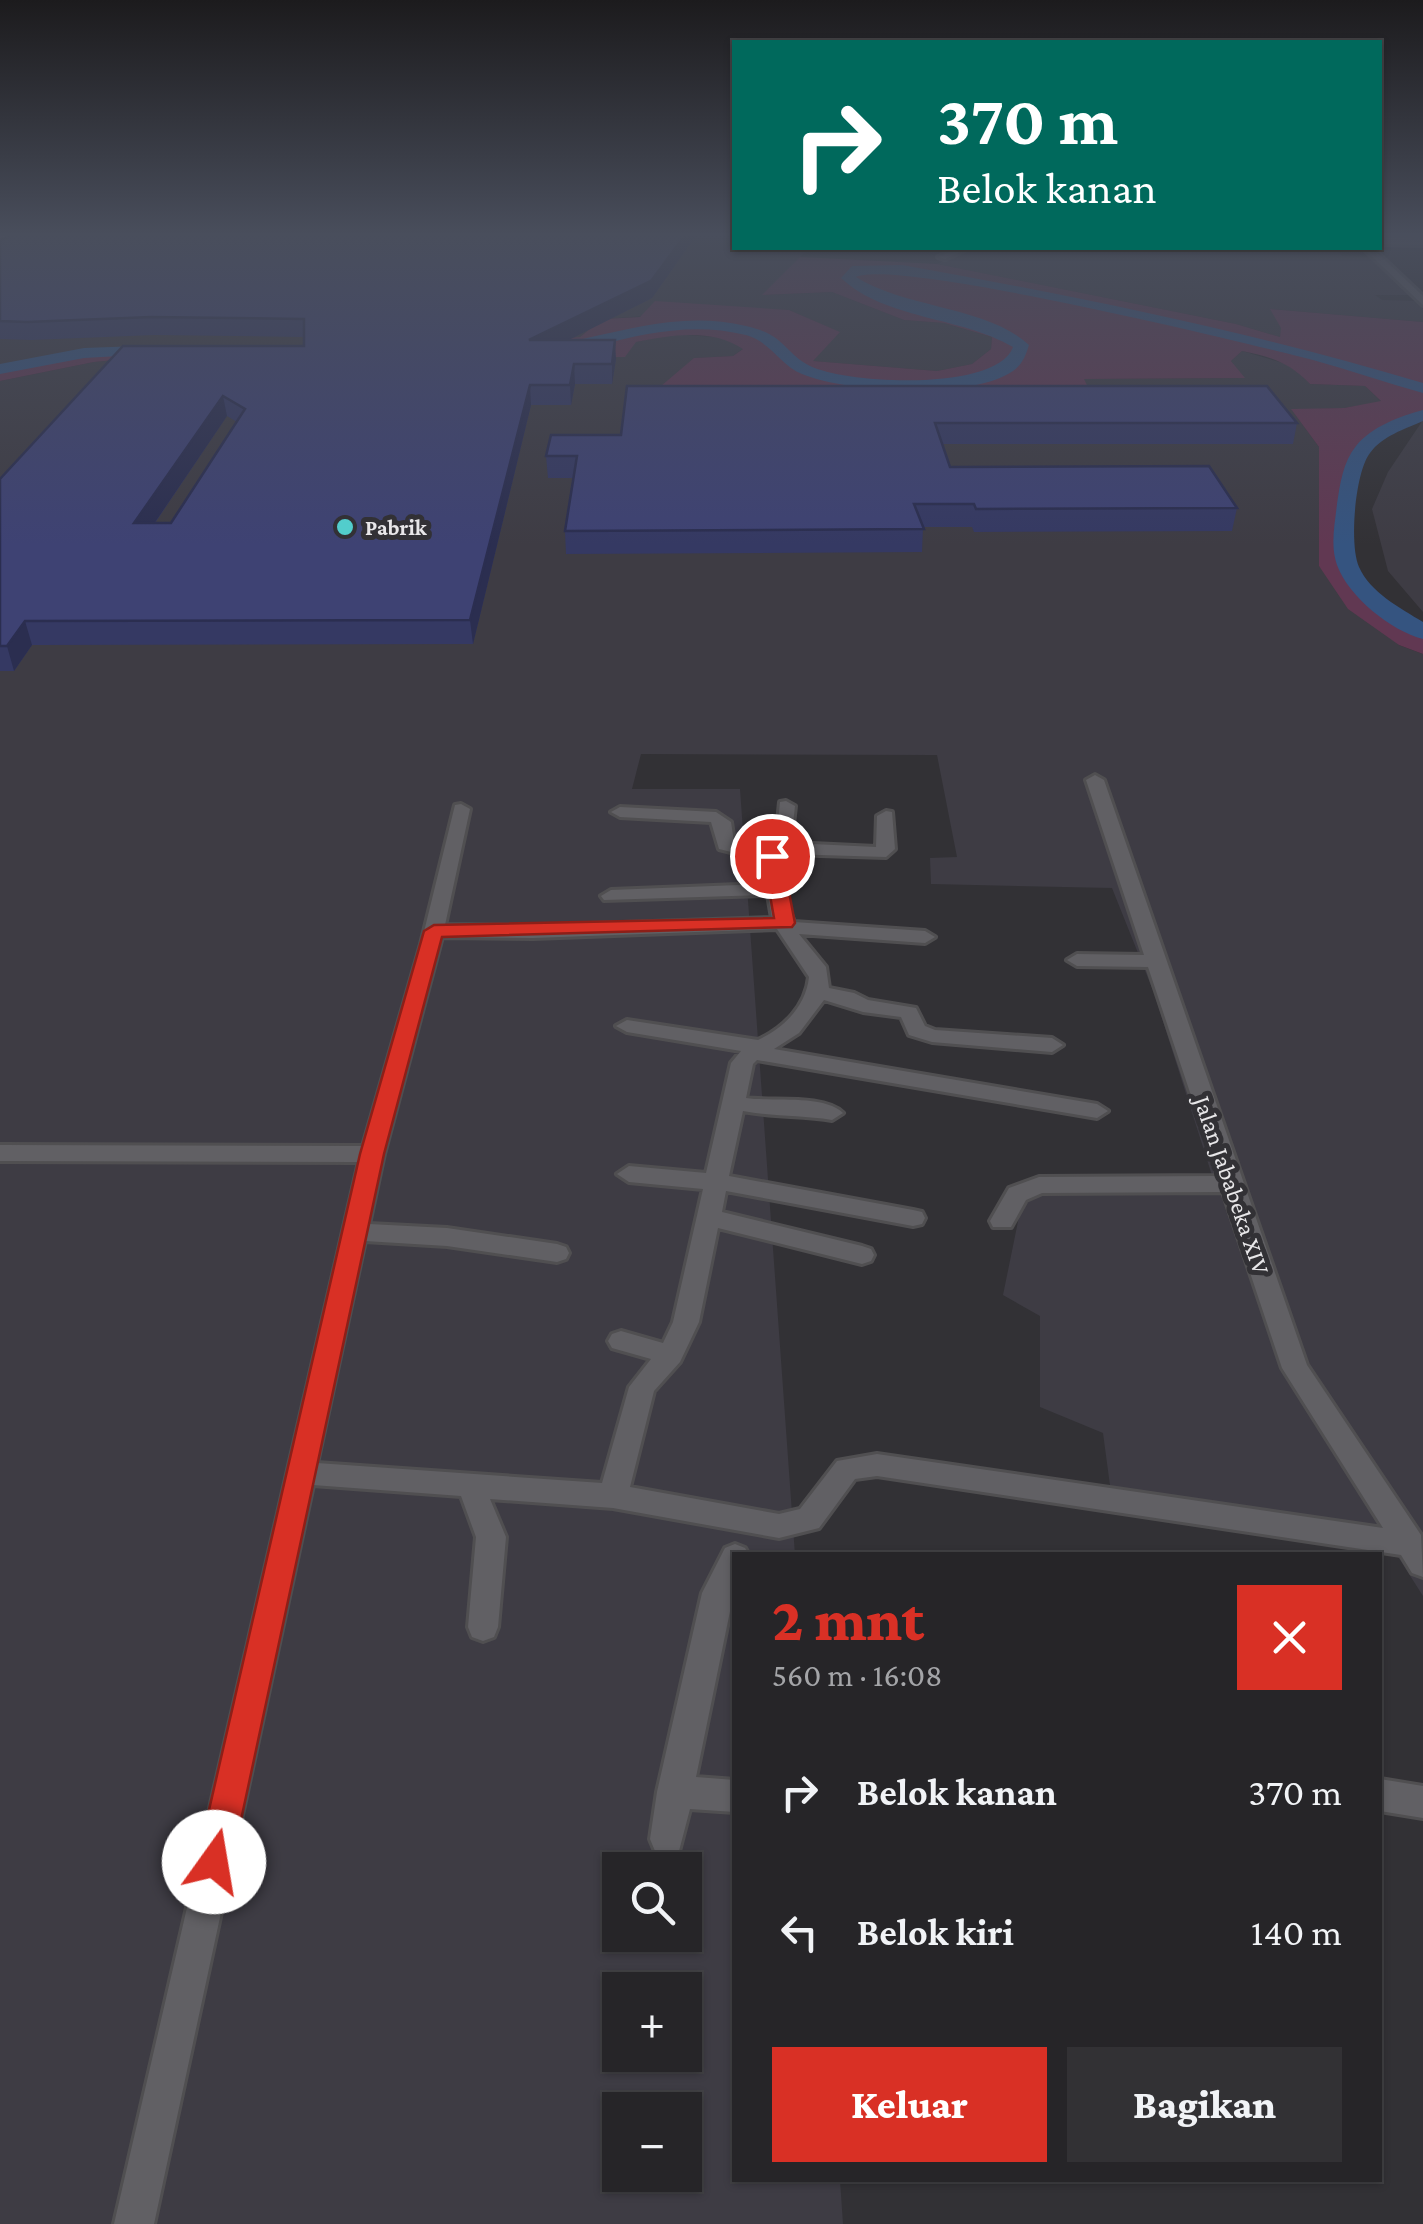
<!DOCTYPE html>
<html lang="id">
<meta charset="utf-8">
<style>
body{margin:0;font-family:"Crimson Pro",serif;background:#323134;color:#f1f3f6;height:100vh;display:flex;flex-direction:column;font-size:38px;white-space:nowrap}
*{box-sizing:border-box;margin:0}
p{font-size:32px;color:#a4a5a8}
.icon{flex:none;width:55px;height:55px;fill:none;stroke:currentColor;stroke-width:2;stroke-linecap:round;stroke-linejoin:round}
.map{position:relative;flex:1;overflow:hidden}
.drawer{position:absolute;left:732px;top:1552px;width:650px;height:630px;display:flex;flex-direction:column;background:#262528;border-radius:0px;box-shadow:0 2px 8px #0004,0 0 0 2px #424245}
.drawer>*{flex:none}
.guide{position:absolute;left:732px;top:40px;width:650px;height:210px;border-radius:0px;box-shadow:0 2px 8px #0004,0 0 0 2px #424245;background:#00695c;color:#fff;overflow:hidden}
.buttons{position:absolute;left:602px;top:1852px;display:grid;gap:20px}
.buttons a{display:grid;place-items:center;width:100px;height:100px;border-radius:0px;background:#262528;box-shadow:0 2px 8px #0004,0 0 0 2px #424245;font-size:50px}
.pin{position:absolute;display:grid;place-items:center;width:85px;height:85px;color:#fff;margin:-42px;border:5px solid #fff;border-radius:50%;box-shadow:0 2px 10px #0007}
.me{position:absolute;width:110px;margin:-55px;rotate:13deg;stroke-linejoin:round;filter:drop-shadow(0 0 8px #0008)}
.turn{display:flex;align-items:center;gap:35px;height:210px;padding:0 40px;font-size:45px}
.turn .icon{width:130px;height:130px;stroke-width:2.5}
.turn b{display:block;font-size:70px;line-height:85px}
.round{display:grid;place-items:center;flex:none;width:105px;height:105px;border-radius:0px;background:#323134}
.overview{display:flex;align-items:center;justify-content:space-between;height:170px;padding:0 40px}
h1{font-size:60px;font-weight:800;line-height:75px;color:#d93025}
.cta{display:flex;gap:20px;margin-top:auto;padding:20px 40px}
.cta a{flex:1;height:115px;border-radius:0px;background:#d93025;color:#fff;font-size:40px;font-weight:800;line-height:115px;text-align:center}
.cta a+a{background:#323134;color:#f1f3f6}
ul{padding:0;list-style:none}
li{display:flex;align-items:center;gap:30px;height:140px;padding:0 40px}
li div{flex:1}
li b{display:block;font-size:38px}
li em{font-style:normal}
.map>svg:first-child{display:block}
.built{fill:#3e3c44;fill-rule:evenodd}
.green{fill:#613852}
.lines{fill:none;stroke-linecap:round;stroke-linejoin:round}
.river{fill:#355480;fill-rule:evenodd}
.minor-casing{stroke:#504f51;stroke-width:6}
.major-casing{stroke:#504f51;stroke-width:5}
.minor{fill:#616064;fill-rule:evenodd}
.major{fill:#976ca1;fill-rule:evenodd}
.wall{fill:#353963;fill-rule:evenodd}
.shaded-wall{fill:#2b2e50}
.building{fill:#3e4273;stroke:#2b2e50;stroke-width:2.5;fill-rule:evenodd}
.route{fill:#d93025;stroke:#8d1f18;stroke-width:2.5}
.poi-dot{fill:#52cdcc;stroke:#323135;stroke-width:4}
.labels{text-anchor:middle;dominant-baseline:central;stroke-width:10;stroke-linejoin:round;paint-order:stroke}
.far-poi-label{font-size:22px;font-weight:bold;fill:#e8e7e9;stroke:#323135;text-anchor:start}
.street-label{font-size:25px;fill:#e8e7e9;stroke:#323135}
</style>
<div class="map">
<svg width="1423" height="2224" viewBox="0 0 1423 2224">
<rect width="100%" height="100%" fill="#323135"/>
<path class="built" d="M41 234H735V248H809L764 295 832 292 904 320 944 323 992 337 991 349 972 364 937 371 812 361 839 332 789 310 748 309 602 319 580 337 543 340 49 358 0 369V244Z
M975 248H1336L1342 256 1379 257 1417 295H1375L1382 300 1416 301 1423 309V322L1271 309 1282 328 1280 337 1236 324 937 264Z
M673 334 727 338 744 348 733 356 694 358 1095 403 1083 379 1243 378 1231 361 1242 351 1293 366 1310 384 1365 386 1382 402 1344 408 1292 410 1319 447V566L1399 645 1423 654V1596L1381 1530 1111 1493 1103 1433 1040 1407V1316L1003 1295 1024 1192 1216 1188 1154 993 1112 888 931 884 930 858 957 857 937 755 641 754 632 789H740L795 1555H735V2180H840L843 2224H0V381L94 362 136 358 636 342ZM620 1870H685V1935H620ZM620 1990H685V2055H620ZM620 2110H685V2175H620Z
M1423 420V612L1388 571 1372 509 1388 472Z"/>
<path class="green" d="M800 257 937 264 1236 324 1280 337 1281 328 1270 309 1423 322V415L1389 428 1364 446 1351 468 1343 524 1348 566 1378 604 1423 632V654L1399 645 1348 609 1319 566V447L1291 409 1344 408 1381 401 1365 386 1310 384C1289 362 1271 357 1242 351L1231 361 1245 378 1084 379 1096 404 641 403 694 358 733 356 743 349C712 328 671 335 636 342L625 357 136 358 94 362 0 381V369C98 346 197 351 297 350 391 349 486 345 580 337L602 319 640 317 655 301 789 310 840 332 813 361 937 371 972 364 991 349 992 337 944 323 904 320 832 292 762 295Z"/>
<g class="lines">
<path class="river" d="M902 265C1077 296 1253 332 1423 383V393C1386 383 1350 370 1313 360 1247 343 897 258 856 277 907 309 987 306 1029 345 1026 355 1022 365 1013 371 971 400 848 393 802 374 780 365 771 342 746 335 693 322 646 333 595 346 581 349 562 355 551 347 561 340 575 341 587 338 642 326 690 313 746 326 786 335 783 352 810 366 847 384 997 392 1013 347 960 316 886 320 841 278L852 266Z
M167 345 173 347V353L84 358 0 374V364L84 348Z
M1423 410V421C1405 429 1382 436 1370 453 1355 472 1349 545 1359 567 1370 592 1400 608 1423 622V639C1391 631 1348 596 1337 565 1330 546 1335 523 1337 504 1340 484 1343 462 1356 446 1371 427 1400 416 1423 410Z"/>
<g class="minor-casing">
<path id="minor" d="M1380 238 1423 239V245L1380 244Z
M959 248H969L945 259 938 257Z
M1363 248H1372L1423 296V305Z
M1095 775 1104 780 1307 1365 1421 1535 1423 1577 1412 1573 1401 1555 877 1476 855 1479 819 1528 779 1538 613 1508 490 1499 506 1537 498 1627 494 1637 483 1641 472 1637 468 1627 476 1537 461 1496 313 1485 154 2224H114L359 1162 0 1161V1145L363 1146 421 944 455 805 461 804 470 809 445 925 533 926 772 918 768 895 604 900 601 896 611 890 767 884 764 860 719 849 711 822 620 817 611 812 620 807 716 812 731 822 734 842 770 850 777 832 780 802 786 801 795 806 791 843 876 847 877 816 886 811 892 812 895 849 886 857 788 854 782 858 789 909 794 922 925 931 935 937 925 943 799 934 826 967 829 988 854 993 868 1000 916 1008 925 1026 935 1030 1052 1038 1063 1045 1052 1052 932 1042 909 1035 901 1017 863 1012 824 1000 799 1033 774 1049 1097 1104 1108 1111 1097 1118 757 1060 753 1064 746 1098C771 1102 824 1094 843 1113L832 1120C801 1115 774 1117 743 1111L729 1176 913 1210 922 1212 925 1218 922 1224 913 1226 726 1191 722 1212 862 1246 871 1249 874 1255 871 1261 862 1264 718 1228 699 1322 680 1362 654 1391 630 1487 779 1514 800 1509 837 1461 877 1454 1383 1528 1282 1368 1223 1192 1042 1193 1026 1200 1011 1227H993L990 1221 1009 1188 1039 1177 1218 1176 1148 967 1077 966 1067 960 1077 954 1144 955 1086 780ZM777 929 809 977C806 1006 784 1028 758 1040L627 1020 616 1026 627 1032 741 1051 731 1063 706 1173 629 1166 617 1174 629 1182 703 1189 673 1322 663 1343 621 1331 612 1334 608 1341 612 1348 651 1359 629 1387 602 1483 317 1463 365 1241 447 1246 557 1262 566 1259 569 1253 566 1247 557 1244 447 1228 369 1224 384 1154 442 937 533 938Z
M735 1544 745 1548 749 1555H735V1587L696 1777 735 1780V1812L690 1809 679 1851 667 1856 655 1851 650 1839 657 1792 702 1593 725 1548Z
M1380 1779 1423 1786V1818L1380 1811Z"/>
</g>
<g class="major-casing">
<path id="major" d="M0 234H11L0 238Z"/>
</g>
<use href="#minor" class="minor"/>
<use href="#major" class="major"/>
</g>
<path class="wall" d="M16 234H697L652 298 568 340 616 359 612 384H575L571 405H531L473 644 32 645 14 671H0V479L304 346V337L154 335 31 340 0 339V240ZM227 416 237 422 171 523H155Z
M627 386 1297 423 1293 444H942L950 467 1237 508 1232 531 974 532 972 527H923L922 552 566 554 565 531 574 478H548L546 456 621 435Z"/>
<path class="shaded-wall" d="M686 234H697L652 298 531 359 529 340Z
M615 340 616 359 612 384V364Z
M574 364 575 384 571 405 570 385Z
M530 385 531 405 473 644 470 620Z
M223 396 227 416 139 546 134 523Z
M25 621 32 645 14 671 7 646Z"/>
<path class="building" d="M16 234H686L651 281 529 340H615L612 364H574L570 385H530L470 620 25 621 7 646H0V479L123 346H304V319L151 317 27 322 0 321V240ZM223 396 245 409 171 523H134Z
M627 386H1267L1297 423H935L950 467 1209 466 1237 508 976 509 974 504H914L924 529 565 531 577 456H546L551 435H621Z"/>
<linearGradient id="sky" x2="0" y2="1"><stop stop-color="#1c1b1d"/><stop offset="0.43" stop-color="#494e5c"/><stop offset="1" stop-color="#494e5c" stop-opacity="0"/></linearGradient>
<rect width="1423" height="545" fill="url(#sky)"/>
<path class="route" d="M772 850 782 856 795 923 792 927 442 937 384 1154 232 1862 227 1875 214 1880 202 1875 197 1862 360 1154 424 931 434 925 774 918 763 856Z"/>
<circle class="poi-dot" cx="345" cy="527" r="10"/>
<g class="labels">
<g class="far-poi-label">
<text x="365" y="527">Pabrik</text>
</g>
<g class="street-label">
<text transform="translate(1232 1185) rotate(71)">Jalan Jababeka XIV</text>
</g>
</g>
</svg>
<div class="buttons">
<a><svg class="icon" aria-label="search" viewBox="0 0 24 24"><circle cx="10" cy="10" r="6"/><path d="M15 15l6 6"/></svg></a>
<a>+</a>
<a>−</a>
</div>
<div class="pin" style="left:772px;top:856px;background:#d93025"><svg class="icon" aria-label="arrive" viewBox="0 0 24 24"><path d="M6 21V4h12l-3 4 3 4H6"/></svg></div>
<svg class="me" style="left:214px;top:1862px" viewBox="-20 -20 40 40"><circle r="19" fill="#fff"/><path d="M0-13L10 11 0 6-10 11z" fill="#d93025"/></svg>
<div class="guide">
<div class="turn"><svg class="icon" aria-label="right" viewBox="0 0 24 24"><path d="M7 20v-9h11M14 6l5 5-5 5"/></svg><div><b>370 m</b>Belok kanan</div></div>
</div>
<section class="drawer">
<div class="overview"><div><h1>2 mnt</h1><p>560 m · 16:08</p></div><a class="round" style="background:#d93025;color:#fff"><svg class="icon" aria-label="close" viewBox="0 0 24 24"><path d="M6 6l12 12M18 6L6 18"/></svg></a></div>
<ul>
<li><svg class="icon" aria-label="right" viewBox="0 0 24 24"><path d="M7 20v-9h11M14 6l5 5-5 5"/></svg><div><b>Belok kanan</b></div><em>370 m</em></li>
<li><svg class="icon" aria-label="left" viewBox="0 0 24 24"><path d="M17 20v-9H6M10 6l-5 5 5 5"/></svg><div><b>Belok kiri</b></div><em>140 m</em></li>
</ul>
<div class="cta"><a>Keluar</a><a>Bagikan</a></div>
</section>
</div>
